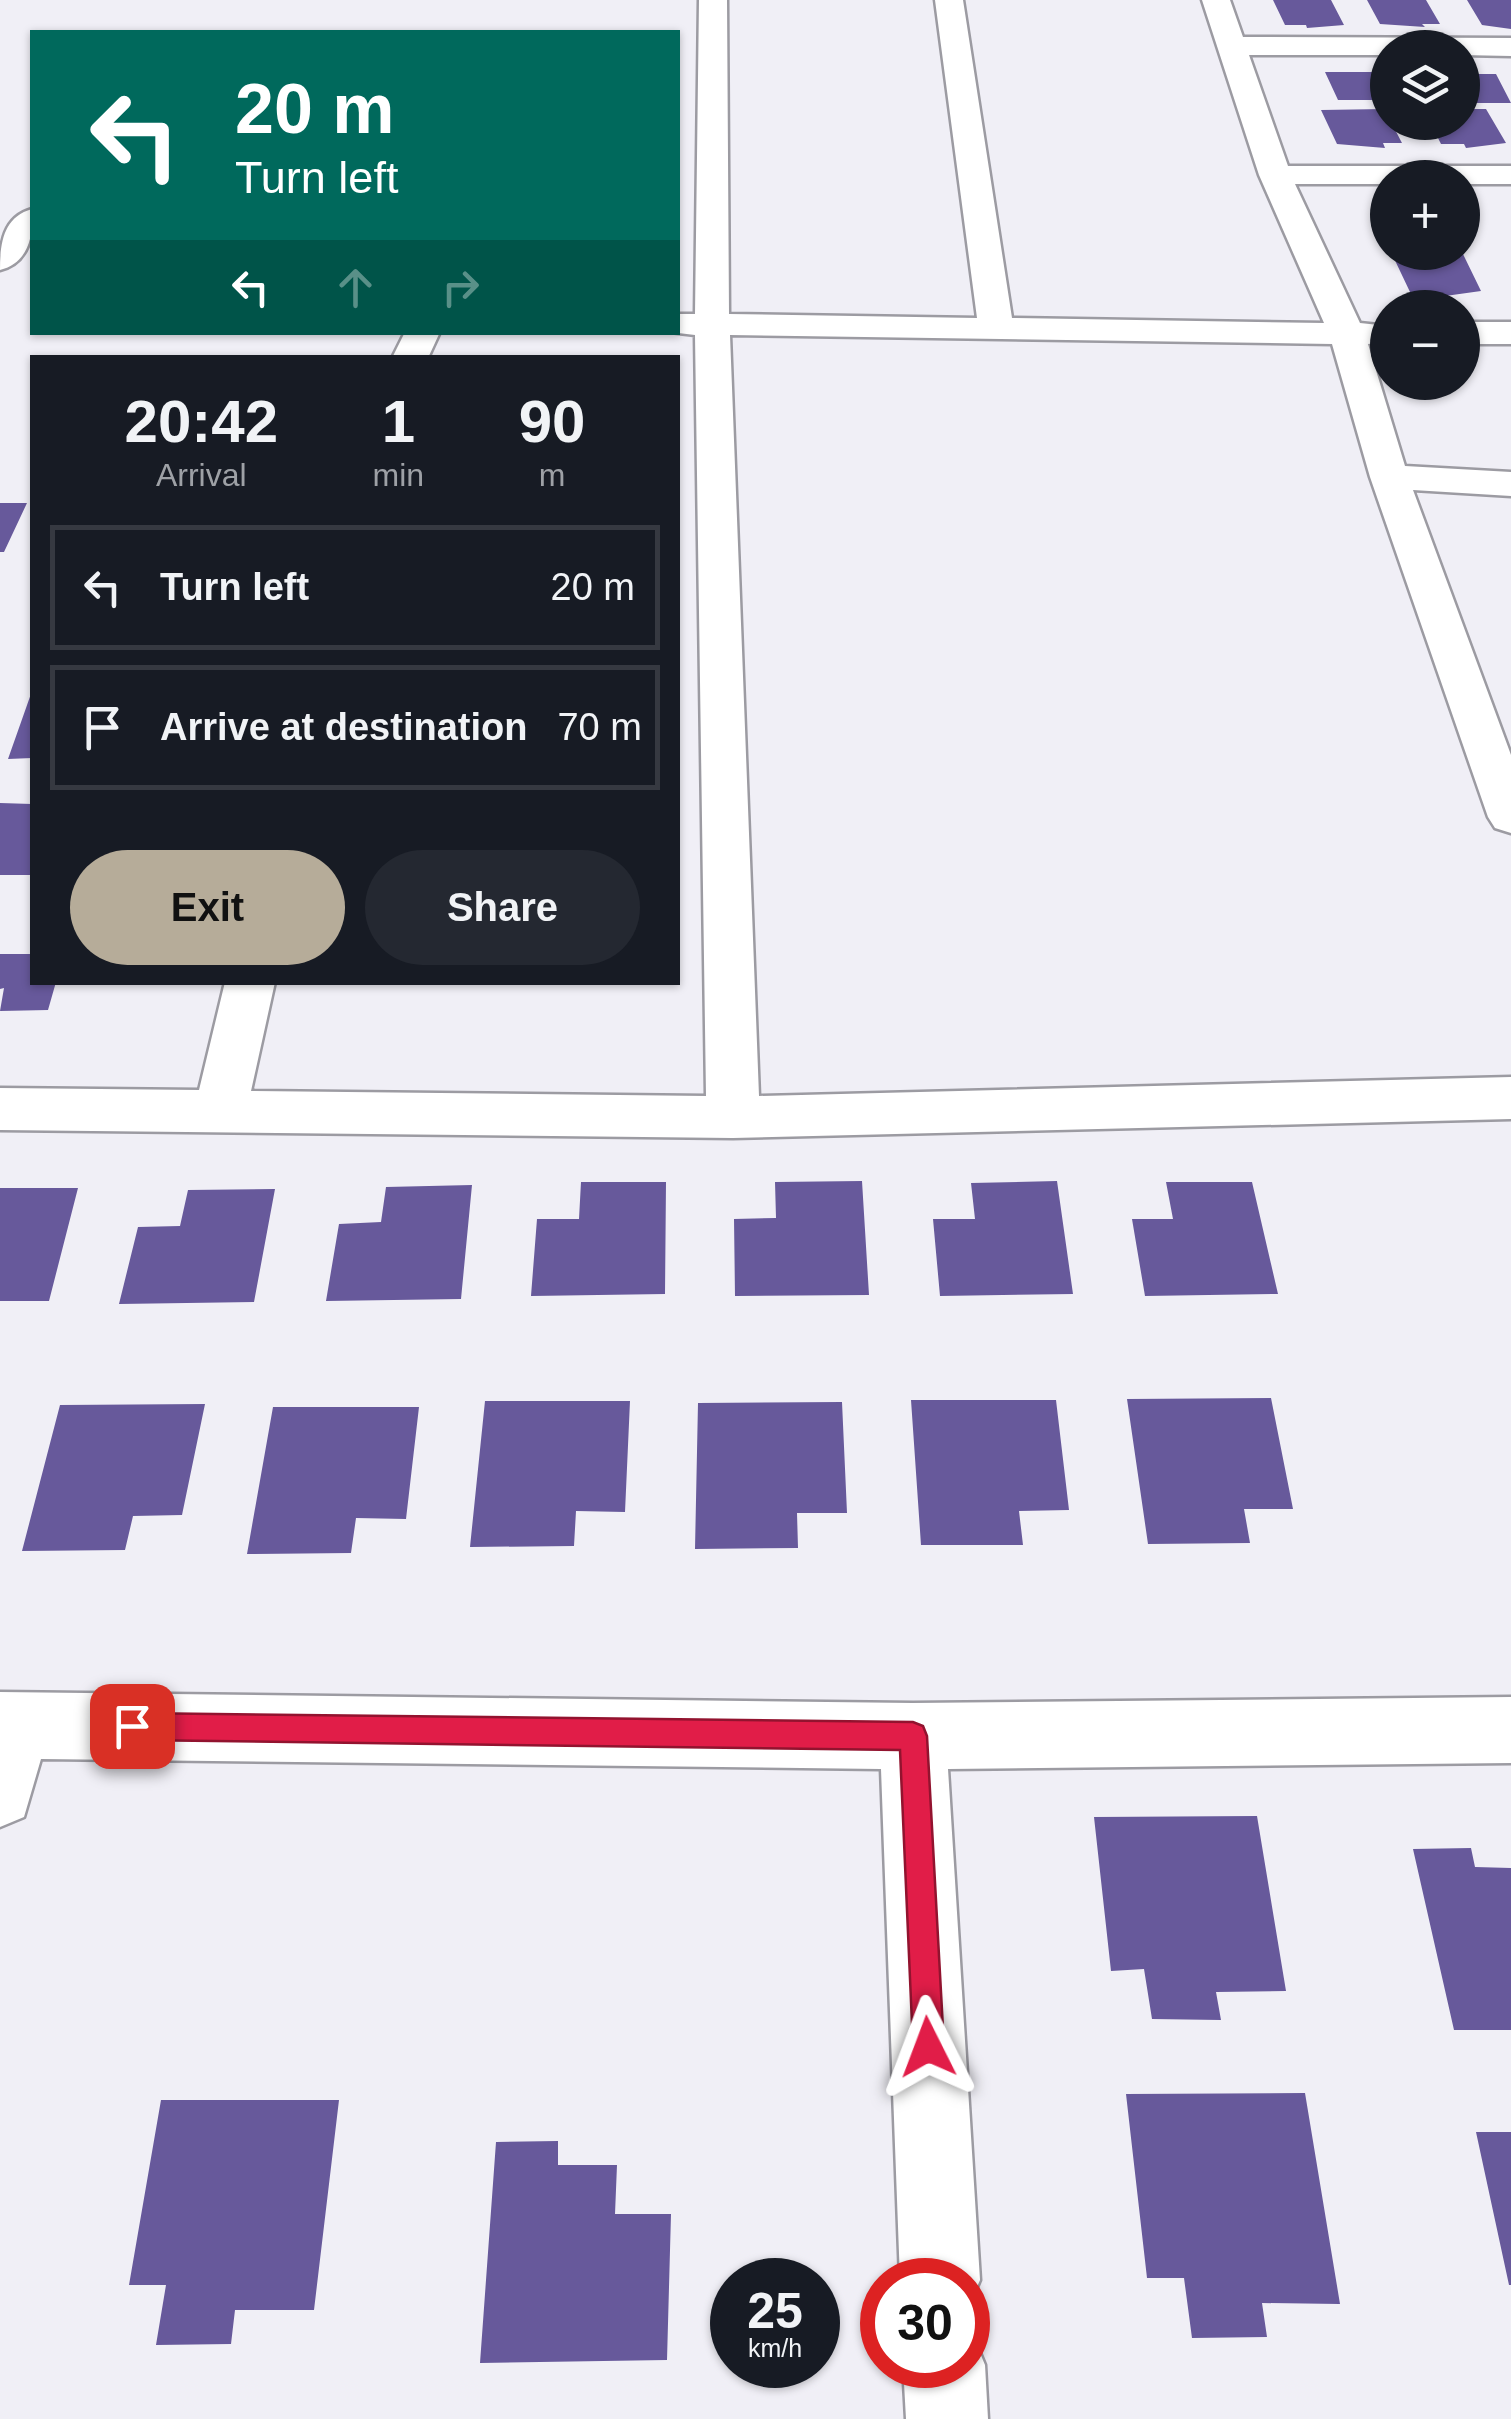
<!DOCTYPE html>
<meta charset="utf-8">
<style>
body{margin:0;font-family:Helvetica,sans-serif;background:#242831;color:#f1f3f6;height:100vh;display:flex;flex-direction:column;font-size:38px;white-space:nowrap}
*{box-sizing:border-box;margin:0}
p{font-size:32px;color:#9ea1a6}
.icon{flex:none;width:55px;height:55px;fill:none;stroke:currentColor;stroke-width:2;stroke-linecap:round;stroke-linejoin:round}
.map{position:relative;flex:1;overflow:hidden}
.drawer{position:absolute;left:30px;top:355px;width:650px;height:630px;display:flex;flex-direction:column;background:#171b24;border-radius:0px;box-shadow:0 2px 8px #0004}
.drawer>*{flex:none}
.hud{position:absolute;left:30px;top:30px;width:650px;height:305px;border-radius:0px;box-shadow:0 2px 8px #0004;background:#00695c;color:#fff;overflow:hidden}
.buttons{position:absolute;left:1370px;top:30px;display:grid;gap:20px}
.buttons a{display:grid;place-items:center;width:110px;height:110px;border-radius:50%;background:#171b24;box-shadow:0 2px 8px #0004;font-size:50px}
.speed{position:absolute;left:710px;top:2258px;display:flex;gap:20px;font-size:50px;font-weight:700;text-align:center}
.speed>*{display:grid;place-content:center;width:130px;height:130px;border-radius:50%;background:#171b24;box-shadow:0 2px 8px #0004;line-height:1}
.speed small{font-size:25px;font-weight:400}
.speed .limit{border:15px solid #d22;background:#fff;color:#111}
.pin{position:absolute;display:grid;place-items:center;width:85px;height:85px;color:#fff;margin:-42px;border-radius:20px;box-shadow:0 5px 15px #0006}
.me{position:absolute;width:110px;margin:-55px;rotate:357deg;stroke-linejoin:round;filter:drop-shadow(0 0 8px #0008)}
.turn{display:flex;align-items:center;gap:35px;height:210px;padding:0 40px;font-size:45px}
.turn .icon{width:130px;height:130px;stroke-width:2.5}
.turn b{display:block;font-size:70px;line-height:85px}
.lanes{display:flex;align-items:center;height:95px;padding:0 40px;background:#0003;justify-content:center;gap:50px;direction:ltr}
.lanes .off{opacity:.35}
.eta{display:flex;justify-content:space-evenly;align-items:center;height:170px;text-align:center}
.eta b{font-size:60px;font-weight:700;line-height:70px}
.primary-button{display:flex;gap:20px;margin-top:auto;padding:20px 40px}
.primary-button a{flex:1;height:115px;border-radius:60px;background:#b6ac99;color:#111;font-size:40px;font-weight:700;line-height:115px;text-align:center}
.primary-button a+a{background:#242831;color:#f1f3f6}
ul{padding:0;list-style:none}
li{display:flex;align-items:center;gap:30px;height:125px;margin:0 20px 15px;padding:0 20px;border:5px solid #363941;border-radius:0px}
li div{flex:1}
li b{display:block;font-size:38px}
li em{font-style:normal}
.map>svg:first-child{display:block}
.building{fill:#67599b}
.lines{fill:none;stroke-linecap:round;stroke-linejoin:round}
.minor-casing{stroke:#9c9ba2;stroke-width:5}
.minor{fill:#fff;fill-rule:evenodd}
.route{fill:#e11d48;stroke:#92132f;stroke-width:2.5}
</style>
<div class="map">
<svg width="1511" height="2419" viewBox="0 0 1511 2419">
<rect width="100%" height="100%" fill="#f0eff6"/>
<path class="building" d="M1273 0H1331L1344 25 1307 28 1306 25H1285Z
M1367 0H1426L1440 24H1422L1425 27 1380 24Z
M1467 0H1511V29L1482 25Z
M1325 72H1388V100H1338Z
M1462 74H1496L1511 103H1462Z
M1385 109 1388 122H1391L1402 143H1383L1385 148 1337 144 1321 110Z
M1462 109H1486L1506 143 1466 148 1464 144H1441L1430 122H1462Z
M1391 252H1462L1481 291 1438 297 1435 291 1410 292Z
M0 503H27L4 552H0Z
M32 691V758L8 759Z
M0 803 32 804V875H0Z
M0 954H32V982H56L48 1010 0 1011 4 988 0 989Z
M862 1181 869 1295 735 1296 734 1219 776 1218 775 1182Z
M1057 1181 1073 1294 940 1296 933 1219H975L971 1183Z
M581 1182H666L665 1294 531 1296 537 1219H579Z
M1166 1182H1252L1278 1294 1145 1296 1132 1219H1173Z
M472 1185 461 1299 326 1301 339 1224 381 1222 386 1187Z
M0 1188H78L49 1301H0Z
M275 1189 254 1302 119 1304 138 1227 180 1226 188 1190Z
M1271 1398 1293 1509H1244L1250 1543 1148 1544 1127 1399Z
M911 1400H1056L1069 1510 1019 1511 1023 1545H921Z
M485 1401H630L625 1512 576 1511 574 1546 470 1547Z
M842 1402 847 1513H797L798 1548 695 1549 698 1403Z
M205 1404 182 1515 133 1516 125 1550 22 1551 60 1405Z
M273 1407H419L406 1519 356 1518 351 1553 247 1554Z
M1257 1816 1286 1991 1216 1992 1221 2020 1152 2019 1144 1969 1111 1971 1094 1817Z
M1471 1848 1475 1867 1511 1868V2030H1454L1413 1849Z
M1305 2093 1340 2304 1262 2303 1267 2337 1192 2338 1184 2278H1147L1126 2094Z
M161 2100H339L314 2310H235L231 2344 156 2345 166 2285H129Z
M1476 2132H1511V2285H1509Z
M558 2141V2165H617L615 2214H671L667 2360 480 2363 496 2142Z"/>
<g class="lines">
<g class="minor-casing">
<path id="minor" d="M699 0H727L729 314 977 318 935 0H963L1012 318 1324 323 1259 175 1202 0H1230L1243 37 1511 38V56L1462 55V48H1388V55H1249L1288 166H1511V184H1462V178H1388V184H1295L1360 323 1388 326V342L1368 344 1405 466 1511 472V496L1413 490 1511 755V833L1495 828 1488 817 1370 477 1332 344 730 335 759 1096 1511 1077V1119L733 1138 0 1130V1088L199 1090 225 982H275L251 1091 706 1096 695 335 670 332H678V314H695Z
M32 209C34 234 29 263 0 270 0 244 3 217 32 209Z
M1462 322H1511V344H1462Z
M405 332H440L428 358H392Z
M0 1692 913 1703 1511 1697V1763L948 1769 980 2280 968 2308V2280H900L881 1769 41 1759 24 1817 0 1827Z
M968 2334 973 2336 985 2365 988 2419H906L903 2365H968Z"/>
</g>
<use href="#minor" class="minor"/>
</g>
<path class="route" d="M132 1713 913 1722 923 1726 927 1736 944 2047 939 2058 928 2062 918 2058 913 2047 900 1750 132 1740 122 1736 118 1726 122 1717Z"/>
</svg>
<div class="buttons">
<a><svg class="icon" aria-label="layers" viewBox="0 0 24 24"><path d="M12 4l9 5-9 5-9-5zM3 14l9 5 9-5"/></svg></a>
<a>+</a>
<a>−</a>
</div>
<div class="speed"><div>25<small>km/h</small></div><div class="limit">30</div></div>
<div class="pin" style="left:132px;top:1726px;background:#d93025"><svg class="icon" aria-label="arrive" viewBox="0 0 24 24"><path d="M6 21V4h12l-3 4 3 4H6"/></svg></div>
<svg class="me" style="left:928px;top:2047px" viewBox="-20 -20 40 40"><path d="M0-17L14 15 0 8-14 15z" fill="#e11d48" stroke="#fff" stroke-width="4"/></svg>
<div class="hud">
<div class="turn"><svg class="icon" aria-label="left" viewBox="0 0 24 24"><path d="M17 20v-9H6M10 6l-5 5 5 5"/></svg><div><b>20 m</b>Turn left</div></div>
<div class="lanes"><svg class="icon" aria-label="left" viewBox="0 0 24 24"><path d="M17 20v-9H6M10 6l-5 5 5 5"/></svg><svg class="icon off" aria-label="ahead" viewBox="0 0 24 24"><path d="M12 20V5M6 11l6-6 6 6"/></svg><svg class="icon off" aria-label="right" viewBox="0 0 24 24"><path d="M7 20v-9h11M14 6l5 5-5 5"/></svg></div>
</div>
<section class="drawer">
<div class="eta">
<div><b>20:42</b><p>Arrival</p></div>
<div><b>1</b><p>min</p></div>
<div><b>90</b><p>m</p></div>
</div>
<ul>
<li><svg class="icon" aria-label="left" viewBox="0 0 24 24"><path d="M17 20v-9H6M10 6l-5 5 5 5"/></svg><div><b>Turn left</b></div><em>20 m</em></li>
<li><svg class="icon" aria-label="arrive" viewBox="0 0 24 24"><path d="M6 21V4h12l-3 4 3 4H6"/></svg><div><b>Arrive at destination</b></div><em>70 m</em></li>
</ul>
<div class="primary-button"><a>Exit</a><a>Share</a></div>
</section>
</div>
